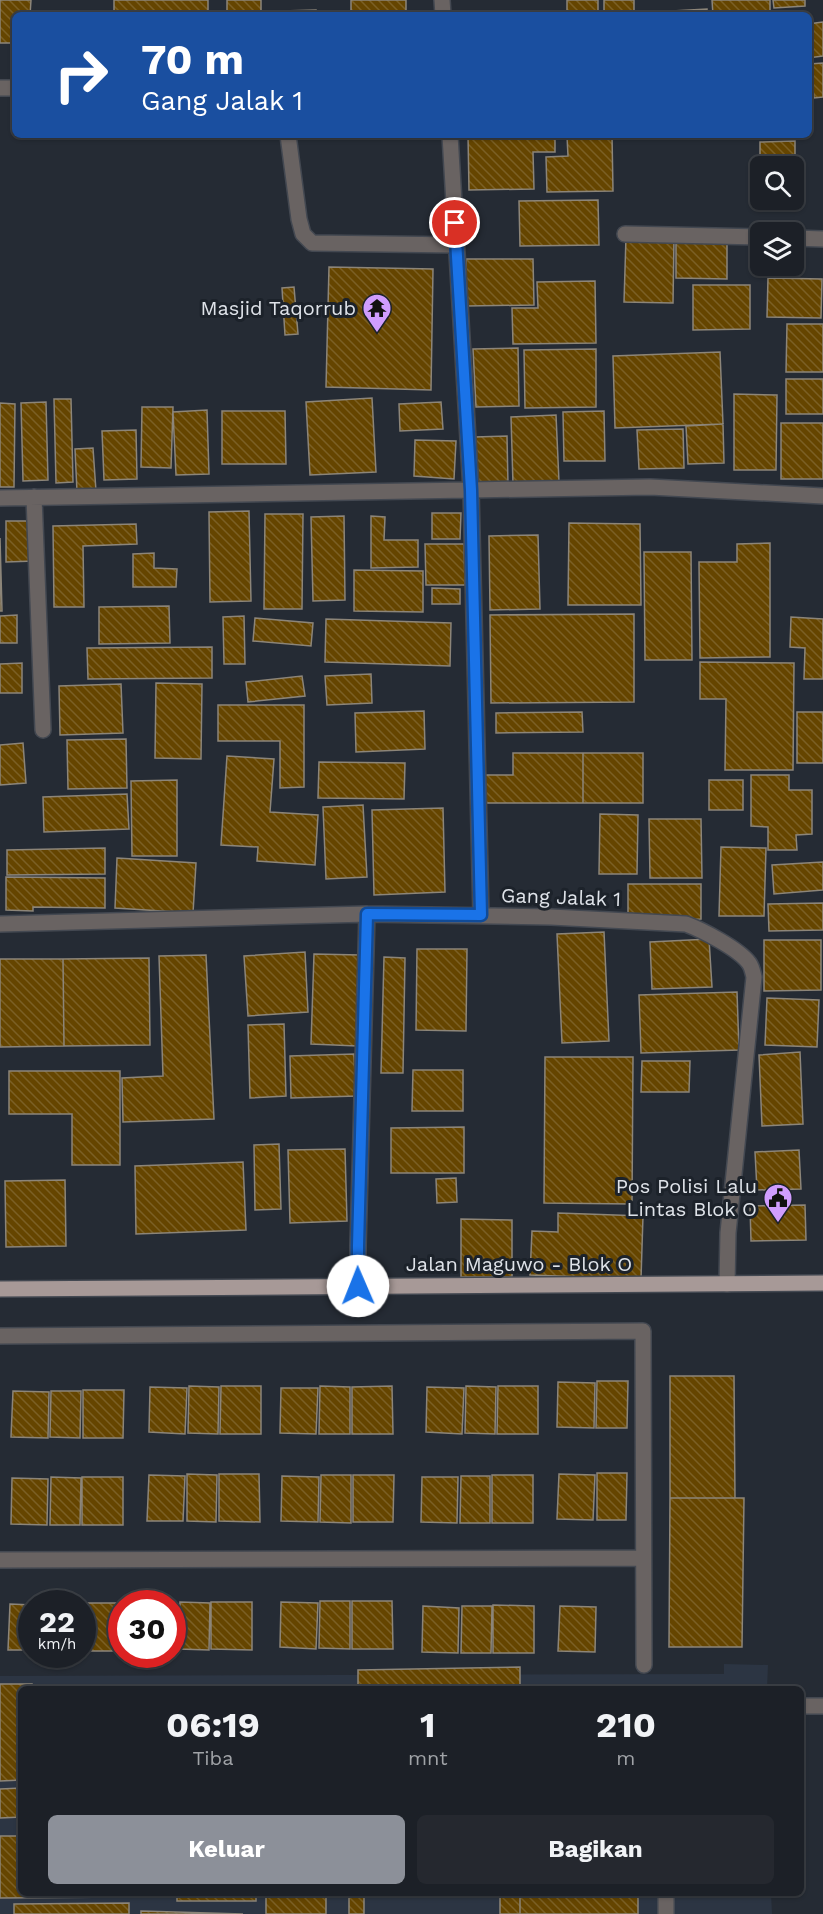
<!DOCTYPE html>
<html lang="id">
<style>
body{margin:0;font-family:"Work Sans",sans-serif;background:#25282f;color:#f1f3f6;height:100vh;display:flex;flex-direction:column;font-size:22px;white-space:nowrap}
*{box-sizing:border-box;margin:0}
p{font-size:20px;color:#a0a3a7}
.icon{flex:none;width:33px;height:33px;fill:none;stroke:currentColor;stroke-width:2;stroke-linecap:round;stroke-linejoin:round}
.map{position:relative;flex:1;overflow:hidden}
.details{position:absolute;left:18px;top:1686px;width:786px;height:210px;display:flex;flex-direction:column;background:#1c2027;border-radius:9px;box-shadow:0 2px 4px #0004,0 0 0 2px #3a3e44}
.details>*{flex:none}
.guide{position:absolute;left:12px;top:12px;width:800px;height:126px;border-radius:9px;box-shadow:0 2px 4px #0004,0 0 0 2px #3a3e44;background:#1a4fa0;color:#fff;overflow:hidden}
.fabs{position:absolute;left:750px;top:156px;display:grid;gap:12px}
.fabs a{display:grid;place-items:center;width:54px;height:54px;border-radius:9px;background:#1c2027;box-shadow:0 2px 4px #0004,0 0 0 2px #3a3e44;font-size:30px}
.speed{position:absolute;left:18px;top:1590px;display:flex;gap:12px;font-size:30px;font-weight:700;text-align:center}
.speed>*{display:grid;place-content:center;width:78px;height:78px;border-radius:50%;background:#1c2027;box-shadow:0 2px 4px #0004,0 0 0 2px #3a3e44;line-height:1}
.speed small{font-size:15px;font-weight:400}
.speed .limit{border:9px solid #d22;background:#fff;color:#111}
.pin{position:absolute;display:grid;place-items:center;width:51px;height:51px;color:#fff;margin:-26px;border:3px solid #fff;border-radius:50%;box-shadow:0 2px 6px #0007}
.me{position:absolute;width:66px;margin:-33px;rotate:359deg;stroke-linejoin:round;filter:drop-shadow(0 0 4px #0008)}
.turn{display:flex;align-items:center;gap:21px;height:126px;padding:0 30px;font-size:27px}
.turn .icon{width:78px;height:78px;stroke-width:2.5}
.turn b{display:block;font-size:42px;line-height:51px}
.eta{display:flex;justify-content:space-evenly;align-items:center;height:102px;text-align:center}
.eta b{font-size:36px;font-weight:700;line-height:42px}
.primary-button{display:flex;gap:12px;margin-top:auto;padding:12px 30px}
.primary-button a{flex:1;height:69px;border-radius:9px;background:#8c9099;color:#fff;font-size:24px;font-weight:700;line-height:69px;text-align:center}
.primary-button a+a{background:#25282f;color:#f1f3f6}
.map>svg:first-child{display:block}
.built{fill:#2c3543}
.building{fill:url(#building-back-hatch);stroke:#8c8579;stroke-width:1.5}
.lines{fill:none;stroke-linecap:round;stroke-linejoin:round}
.minor-casing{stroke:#434851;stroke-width:18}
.major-casing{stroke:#434851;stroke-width:18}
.minor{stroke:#696362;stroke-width:15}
.major{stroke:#a79997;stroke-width:15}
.route-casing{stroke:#114b97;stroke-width:15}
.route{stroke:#1a73e8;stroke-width:10}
.labels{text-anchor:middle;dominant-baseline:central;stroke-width:6;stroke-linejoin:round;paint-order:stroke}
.poi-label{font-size:20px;fill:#dfe3e9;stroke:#1c222a;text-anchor:end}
.street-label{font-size:20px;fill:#dfe3e9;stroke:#1c222a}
</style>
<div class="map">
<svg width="823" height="1914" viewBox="0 0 823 1914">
<defs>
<pattern id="building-back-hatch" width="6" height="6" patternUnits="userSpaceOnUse" patternTransform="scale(1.5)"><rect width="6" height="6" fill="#654500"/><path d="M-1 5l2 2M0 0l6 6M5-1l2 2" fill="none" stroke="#7b6025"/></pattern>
</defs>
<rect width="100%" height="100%" fill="#252b34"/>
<path class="built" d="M724 1664 768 1665 767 1689H21V1893H771L772 1914H0V1676L724 1674Z"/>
<path class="building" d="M0 0H31L30 15H15V43H0Z
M114 0H208V15H114Z
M227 0H261V15H227Z
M351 0H406V15H351Z
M567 0H598V15H567Z
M604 0H634V15H604Z
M712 0H770V12L713 15Z
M773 0H805V6L774 8Z
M707 9V15H654V12Z
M316 10V15H282V11Z
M823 22V56L808 58V24Z
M823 63V97L814 98 810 64Z
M468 135H555V152H533L534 189 469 190Z
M612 135 613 191 547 192 546 157 568 156 567 136Z
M795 141V172H794V166H760V173V142Z
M598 200 599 245 520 246 519 201Z
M626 237 674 238 673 303 624 302Z
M676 239 727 240V279L676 278Z
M466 259H533L534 305 466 306Z
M329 267 433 269 431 390 326 387Z
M768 278 822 279 821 318 767 317Z
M595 281 596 343 513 344 512 308H538L537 282Z
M693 285H750V329L693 330Z
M294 287 298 334 285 335 282 288Z
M787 324H823V372H786Z
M518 348 519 406 476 407 473 349Z
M596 349V407L525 408 524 350Z
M720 352 723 424 615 428 613 356Z
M786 379H823V414H786Z
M734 394 777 395 776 470H734Z
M372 398 376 472 310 475 306 402Z
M54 399H71L73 482 56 483Z
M46 402 48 480 23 481 21 403Z
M441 402 443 429 400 431 399 404Z
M0 403 15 404 14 487H0Z
M142 407H173L171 468 141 467Z
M207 410 209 474 176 475 173 412Z
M222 411H285L286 464H222Z
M604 411 605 461H564L563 412Z
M556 415 559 482 513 484 511 417Z
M781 423H823V479H781Z
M723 424 724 463 688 464 686 426Z
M683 429 684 468 639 469 637 430Z
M136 430 137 479 104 480 102 431Z
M507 436 508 485 477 486 475 437Z
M415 440 456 441 454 479 414 476Z
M93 448 96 491 77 492 75 449Z
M249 511 251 601 210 602 209 512Z
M432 513H461L460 539H432Z
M265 514H303L302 609H264Z
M344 516 345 600 313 601 311 517Z
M371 516 385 517 384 540H418V567L371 568Z
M6 521H33L34 561 6 562Z
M569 523 640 524 641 605H568Z
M136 524 137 544 83 546 84 607H54L53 526Z
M538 535 540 609 490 610 489 536Z
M0 538 2 611H0Z
M770 543V657L700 658 699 562H737V544Z
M425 544H464L465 585H426Z
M644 552H691L692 660H645Z
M154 553V568L177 569 176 587H133V554Z
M354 570 423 571V612L354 611Z
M432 588 460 589V604H432Z
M169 606 170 643 99 644V607Z
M634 614V702L491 703 490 615Z
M17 615V643H0V616Z
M244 616 245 664H224L223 617Z
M791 617 823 619V679H804L805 648 790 647Z
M255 618 313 623 311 646 253 641Z
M326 619 451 623 450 666 325 662Z
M212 647V678L88 679 87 648Z
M700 662 794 663 793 770H725L726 699H700Z
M22 663V693H0V664Z
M371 674 372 703 327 705 325 676Z
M302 676 305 696 248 702 246 682Z
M156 683 202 684 201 759 155 758Z
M121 684 123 733 60 735 59 686Z
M218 705H304V787L280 788V741H218Z
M424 711 425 749 356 752 355 713Z
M582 712 583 732 496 733V713Z
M797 712H823V763H797Z
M126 739 127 788 68 789 67 740Z
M23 743 26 783 0 785V745Z
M513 753H583V803H482L483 775H513Z
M583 753H643V803H583Z
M227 756 274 759 270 812 318 815 315 865 257 861 258 847 221 845Z
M319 762 405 763 404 799 318 798Z
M751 775H789V790H812V834L796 835 797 850H768V827L751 826Z
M177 780V856H132L131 781Z
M709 780H743V810H709Z
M127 794 129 829 44 832 43 797Z
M363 805 367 877 326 879 323 807Z
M443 808 445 892 374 895 372 810Z
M600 814 638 815 637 874H599Z
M649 819H701L702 878H650Z
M721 847 766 848 764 916H719Z
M105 848V874L7 875V850Z
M117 858 196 863 193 913 115 908Z
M823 862V890L774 894 772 865Z
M6 877 105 878V908L33 907V911L6 910Z
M628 884H701V919L628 920Z
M823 903V930L769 931 768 904Z
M604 932 609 1041 562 1043 557 934Z
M709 939 712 987 652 989 650 942Z
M764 940H821V990L764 991Z
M417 949H467L466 1031 416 1030Z
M305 952 308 1012 248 1016 244 956Z
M314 954 360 955 357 1046 311 1044Z
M206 955 214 1119 123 1122 122 1078 163 1076 159 956Z
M384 957 405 958 403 1073H381Z
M149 958 150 1045 64 1046 63 959Z
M0 959H63L64 1046 0 1047Z
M737 992 739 1050 641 1053 639 995Z
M767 998 819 1000 817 1047 765 1045Z
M284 1024 286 1096 250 1098 248 1025Z
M800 1052 803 1124 762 1126 759 1055Z
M354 1054 356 1096 291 1098 290 1056Z
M545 1057H633L632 1204 544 1203Z
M642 1061H690L689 1092H641Z
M413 1070H463V1111H412Z
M9 1071H120V1165H72V1114H9Z
M464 1127V1173H391V1128Z
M279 1144 281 1209 255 1210 254 1145Z
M345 1149 347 1221 290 1223 288 1150Z
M799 1150 801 1189 757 1190 755 1152Z
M243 1162 246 1230 136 1234 135 1166Z
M456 1178 457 1202 437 1203 436 1179Z
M65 1180 66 1246 6 1247 5 1181Z
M805 1205 806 1240 751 1241 750 1206Z
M558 1213 643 1216 641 1279 530 1275 532 1231 558 1232Z
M461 1219 512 1220V1277H461Z
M670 1376H734L735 1498H670Z
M597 1381H628L627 1428H596Z
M558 1382 595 1383 594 1428 557 1427Z
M189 1386 219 1387 218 1434 188 1433Z
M221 1386H261V1434H220Z
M320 1386 350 1387V1434H319Z
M392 1386 393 1434H352V1387Z
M466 1386 496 1387 495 1434 465 1433Z
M498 1386H538V1434H497Z
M150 1387 187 1388 185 1434 149 1432Z
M427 1387 464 1388 462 1434 426 1432Z
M281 1388H318L316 1434 280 1433Z
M83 1390H124L123 1438H83Z
M13 1391 49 1392 48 1438 11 1437Z
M51 1391H81L80 1438 50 1437Z
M597 1473H627L626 1520H597Z
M187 1474 217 1475 216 1522 187 1521Z
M219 1474H259L260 1522 219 1521Z
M559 1474 595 1475 593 1520 557 1519Z
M149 1475 185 1476 183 1521H147Z
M321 1475H351V1523L320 1522Z
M353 1475H394L393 1522H353Z
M492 1475H533V1523H492Z
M282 1476 319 1477 318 1522 281 1521Z
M461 1476H490V1523H460Z
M51 1477 81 1478 80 1525H50Z
M82 1477H123V1525H82Z
M422 1477H458L457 1523 421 1522Z
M12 1478 48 1479 47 1525 11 1524Z
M670 1498H744L742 1647H669Z
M320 1601H350V1649L319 1648Z
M352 1601H392L393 1649H352Z
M180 1602 210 1603 209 1650 179 1649Z
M211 1602H252V1650L211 1649Z
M281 1602 318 1603 316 1649 280 1647Z
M80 1603H120V1651H82V1604Z
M10 1604 32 1605V1650H8Z
M172 1604H177L176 1649H172Z
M493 1605 534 1606V1653H493Z
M423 1606 459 1608 458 1653 422 1652Z
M462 1606H492L491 1653H461Z
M560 1606 596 1607 595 1652 558 1651Z
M520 1667V1689H358V1670Z
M0 1684H32V1689H21V1780L0 1781Z
M300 1686V1689H109V1688Z
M21 1788V1817L0 1818V1789Z
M0 1836H21V1893H125V1897L0 1898Z
M177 1893H256V1901H177Z
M266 1893H326V1914H266Z
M349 1893H520V1914H500V1897H364V1914H349Z
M520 1893H638V1914H520Z
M129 1903V1914H14V1904Z
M141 1911 243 1914H141Z"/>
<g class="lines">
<g class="minor-casing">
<path id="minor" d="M442 0 443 15
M0 88H15
M288 135 299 219 303 234 312 243 456 245
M450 135 471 490 481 915
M625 234 760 237
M794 238 823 239
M34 497 43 730
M0 498 650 487 823 496
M0 924 367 914 551 917 686 924C702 930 739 949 749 963 752 967 753 973 754 977L728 1233 727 1284
M358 1286V1246L367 914
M0 1336 643 1331 644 1665
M0 1560 643 1558
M801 1706H823
M666 1893V1914"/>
</g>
<g class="major-casing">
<path id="major" d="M0 1289 823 1283"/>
</g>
<use href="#minor" class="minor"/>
<use href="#major" class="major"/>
</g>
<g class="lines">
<g class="route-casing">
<path id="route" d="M358 1286V1246L367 914 481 915 471 490 455 223"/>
</g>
<use href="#route" class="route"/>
</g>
<defs>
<g id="temple-pin" transform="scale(1.5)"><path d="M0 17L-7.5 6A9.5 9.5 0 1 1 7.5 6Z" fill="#d09dfe" stroke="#1c222a"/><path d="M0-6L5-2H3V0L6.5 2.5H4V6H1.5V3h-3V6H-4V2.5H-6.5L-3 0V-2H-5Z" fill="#111"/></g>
<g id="civic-pin" transform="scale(1.5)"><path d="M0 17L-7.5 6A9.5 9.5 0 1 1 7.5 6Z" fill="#d09dfe" stroke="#1c222a"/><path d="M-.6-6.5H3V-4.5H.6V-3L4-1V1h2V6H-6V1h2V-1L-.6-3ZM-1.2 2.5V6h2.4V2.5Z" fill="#111"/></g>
</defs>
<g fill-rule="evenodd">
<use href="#temple-pin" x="377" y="308"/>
<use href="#civic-pin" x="778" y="1198"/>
</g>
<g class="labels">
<g class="poi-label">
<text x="356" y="308">Masjid Taqorrub</text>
<text x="757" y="1186">Pos Polisi Lalu<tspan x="757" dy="23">Lintas Blok O</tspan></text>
</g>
<g class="street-label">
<text transform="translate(561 897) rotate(2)">Gang Jalak 1</text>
<text x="519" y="1264">Jalan Maguwo - Blok O</text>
</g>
</g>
</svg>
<div class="fabs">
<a><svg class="icon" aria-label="search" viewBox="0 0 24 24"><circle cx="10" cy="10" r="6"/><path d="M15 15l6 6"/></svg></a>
<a><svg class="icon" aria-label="layers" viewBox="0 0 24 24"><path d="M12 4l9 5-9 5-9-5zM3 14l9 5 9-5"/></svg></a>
</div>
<div class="speed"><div>22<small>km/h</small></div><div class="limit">30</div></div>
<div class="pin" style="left:455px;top:223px;background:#d93025"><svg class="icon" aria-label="arrive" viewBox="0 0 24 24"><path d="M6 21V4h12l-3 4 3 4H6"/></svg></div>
<svg class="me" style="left:358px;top:1286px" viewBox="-20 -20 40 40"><circle r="19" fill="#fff"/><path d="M0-13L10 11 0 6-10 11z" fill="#1a73e8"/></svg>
<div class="guide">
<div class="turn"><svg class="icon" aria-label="right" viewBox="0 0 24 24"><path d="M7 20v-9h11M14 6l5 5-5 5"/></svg><div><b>70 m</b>Gang Jalak 1</div></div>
</div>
<section class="details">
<div class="eta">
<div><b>06:19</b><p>Tiba</p></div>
<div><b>1</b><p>mnt</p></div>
<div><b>210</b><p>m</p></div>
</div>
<div class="primary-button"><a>Keluar</a><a>Bagikan</a></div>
</section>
</div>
